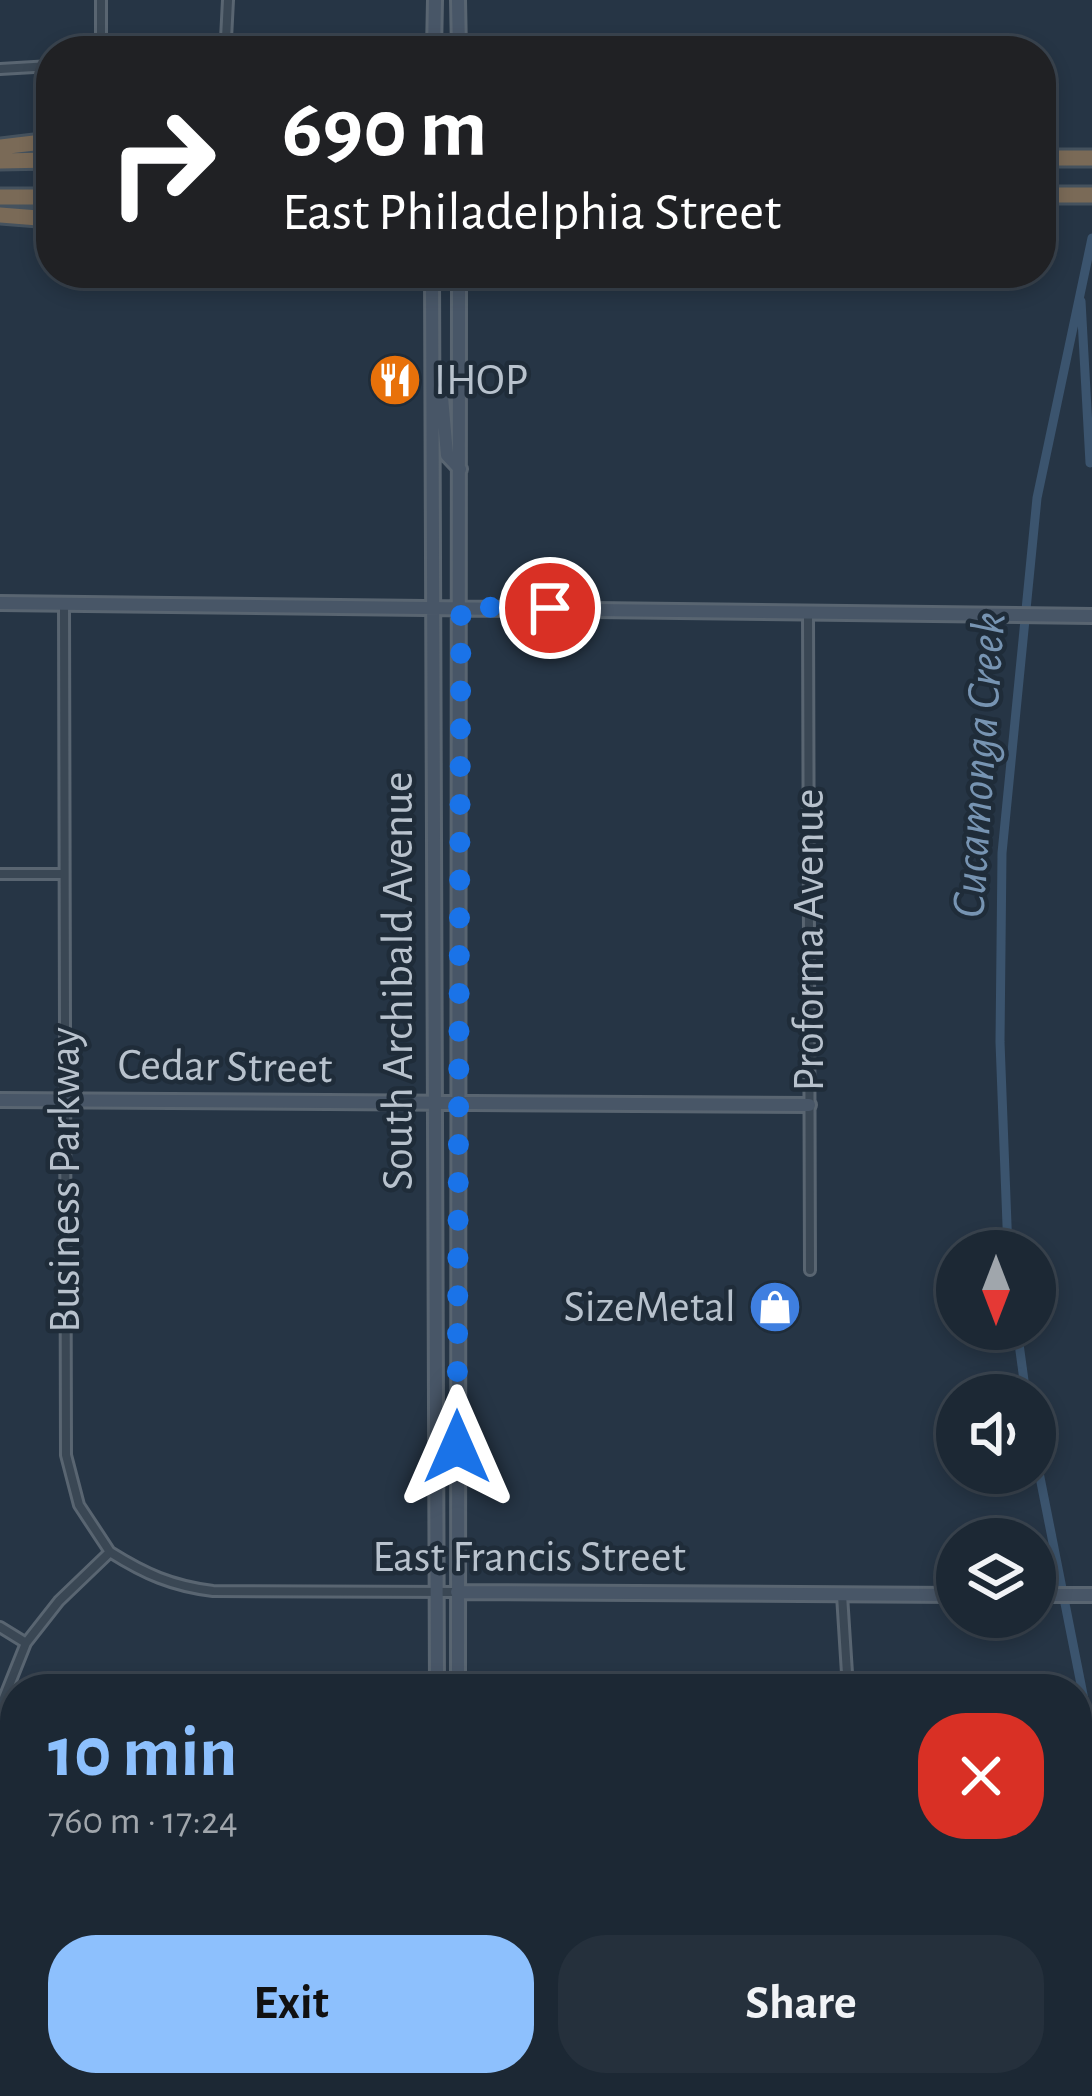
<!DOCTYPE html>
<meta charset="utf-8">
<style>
body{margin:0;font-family:"Alegreya Sans",sans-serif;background:#25303c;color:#f1f3f6;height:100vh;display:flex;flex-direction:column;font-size:45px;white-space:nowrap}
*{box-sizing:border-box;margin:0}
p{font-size:39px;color:#a0a6ac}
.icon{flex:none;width:66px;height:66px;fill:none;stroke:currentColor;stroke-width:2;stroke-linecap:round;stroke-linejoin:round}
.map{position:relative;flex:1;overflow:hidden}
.details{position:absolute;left:0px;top:1674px;width:1092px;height:423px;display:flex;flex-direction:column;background:#1c2834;border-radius:48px 48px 0 0;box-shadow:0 6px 18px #0003,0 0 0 3px #3a444f}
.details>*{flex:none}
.banner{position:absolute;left:36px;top:36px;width:1020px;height:252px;border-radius:48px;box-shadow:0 6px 18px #0003,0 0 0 3px #3a444f;background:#202124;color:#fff;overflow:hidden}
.needle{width:78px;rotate:180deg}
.controls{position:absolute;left:936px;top:1230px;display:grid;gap:24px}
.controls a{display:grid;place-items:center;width:120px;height:120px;border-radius:50%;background:#1c2834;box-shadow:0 6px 18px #0003,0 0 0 3px #3a444f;font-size:60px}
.pin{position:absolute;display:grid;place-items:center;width:102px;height:102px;color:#fff;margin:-51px;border:6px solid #fff;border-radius:50%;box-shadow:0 3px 12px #0007}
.me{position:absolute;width:132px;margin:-66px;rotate:0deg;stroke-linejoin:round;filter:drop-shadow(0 0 9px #0008)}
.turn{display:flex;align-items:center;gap:42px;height:252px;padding:0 48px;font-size:54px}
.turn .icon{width:156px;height:156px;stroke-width:2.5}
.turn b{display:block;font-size:84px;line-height:102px}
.round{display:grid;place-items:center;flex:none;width:126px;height:126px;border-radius:48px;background:#25303c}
.headline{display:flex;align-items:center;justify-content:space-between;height:204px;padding:0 48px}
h1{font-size:72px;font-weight:700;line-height:90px;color:#8dc0fd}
.primary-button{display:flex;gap:24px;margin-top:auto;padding:24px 48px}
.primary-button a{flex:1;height:138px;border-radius:48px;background:#8dc0fd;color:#111;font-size:48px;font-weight:700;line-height:138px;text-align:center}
.primary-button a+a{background:#25303c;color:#f1f3f6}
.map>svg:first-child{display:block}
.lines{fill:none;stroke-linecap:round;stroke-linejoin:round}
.canal{stroke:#3b546e;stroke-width:9}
.street-casing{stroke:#596571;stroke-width:14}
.secondary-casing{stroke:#596571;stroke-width:18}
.primary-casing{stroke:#44505d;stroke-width:20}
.highway-casing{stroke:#45525e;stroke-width:21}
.street{stroke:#3a4754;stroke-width:8}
.secondary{stroke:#485667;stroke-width:12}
.primary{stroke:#596674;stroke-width:14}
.highway{stroke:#7a6a57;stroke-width:15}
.rail{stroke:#5c6b7b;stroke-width:3;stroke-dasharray:12 12;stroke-linecap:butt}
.route{stroke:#1a73e8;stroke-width:21;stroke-dasharray:0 37.8}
.labels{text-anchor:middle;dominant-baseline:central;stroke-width:9;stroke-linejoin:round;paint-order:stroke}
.poi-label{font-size:45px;fill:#b8c2cd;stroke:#1f2c39;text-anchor:start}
.street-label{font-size:45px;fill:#b8c2cd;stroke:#1f2c39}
.water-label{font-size:48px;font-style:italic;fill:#7794b2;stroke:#1f2c39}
</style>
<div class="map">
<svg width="1092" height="2096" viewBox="0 0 1092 2096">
<rect width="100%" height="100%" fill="#263545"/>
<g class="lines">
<path class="canal" d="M1081 301 1090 463
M1008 1251 1000 1042 1002 853 1037 498 1092 238
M1017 1329 1026 1395
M1035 1452 1092 1740"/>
<g class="street-casing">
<path id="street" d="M101 51V0
M165 51 226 39 228 0
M0 69 51 66
M808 613 810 1270
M0 874H64
M110 1552C145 1574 172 1586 213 1591L456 1592
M842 1595 848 1689
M0 1627 26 1643
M0 1708 26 1643 59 1601 110 1552 79 1505 66 1455 64 605
M922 2096 923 2082"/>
</g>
<g class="secondary-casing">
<path id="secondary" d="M458 0 459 51
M434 51 435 0
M432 273 437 1689
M441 386 447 455 460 469
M0 603 1092 616
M0 1100 809 1105
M457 1592 957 1595
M1035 1595H1092
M458 1689 459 273
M451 2082V2096"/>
</g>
<g class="primary-casing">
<path id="primary" d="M0 1807 15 1813
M0 1831 15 1837
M628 2082 663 2096
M689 2082 724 2096"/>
</g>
<g class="highway-casing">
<path id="highway" d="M0 147 51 141
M1041 158H1092
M0 161 51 160
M1041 195H1092
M0 197H51
M0 215 51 219"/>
</g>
<use href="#street" class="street"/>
<use href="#secondary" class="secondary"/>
<use href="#primary" class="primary"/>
<use href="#highway" class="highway"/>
<path class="rail" d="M0 1878 15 1884
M542 2082 578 2096"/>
</g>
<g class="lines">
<path class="route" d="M457 1447 461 607 550 608"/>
</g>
<defs>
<g id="restaurant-disc" transform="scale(2.7)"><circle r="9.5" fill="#e8710a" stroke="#1f2c39"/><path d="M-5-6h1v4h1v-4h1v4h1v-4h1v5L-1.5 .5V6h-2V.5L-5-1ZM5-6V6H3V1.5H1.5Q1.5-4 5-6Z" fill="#fff"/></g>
<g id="shop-disc" transform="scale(2.7)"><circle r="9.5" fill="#3f7fe0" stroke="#1f2c39"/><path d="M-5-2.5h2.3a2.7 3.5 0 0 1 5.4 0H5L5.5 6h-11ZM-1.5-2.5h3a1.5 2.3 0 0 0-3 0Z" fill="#fff"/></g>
</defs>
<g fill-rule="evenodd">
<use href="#restaurant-disc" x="395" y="380"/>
<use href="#shop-disc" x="775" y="1307"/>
</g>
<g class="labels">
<g class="poi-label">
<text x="434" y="380">IHOP</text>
<text x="736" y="1307" text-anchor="end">SizeMetal</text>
</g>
<g class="street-label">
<text transform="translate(809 940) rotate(-90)">Proforma Avenue</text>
<text transform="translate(398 981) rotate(-90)">South Archibald Avenue</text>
<text transform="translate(225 1067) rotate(1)">Cedar Street</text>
<text transform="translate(65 1180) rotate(-90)">Business Parkway</text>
<text x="529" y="1557">East Francis Street</text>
</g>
<g class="water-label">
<text transform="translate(980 765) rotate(-86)">Cucamonga Creek</text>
</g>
</g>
</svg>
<div class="controls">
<a><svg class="needle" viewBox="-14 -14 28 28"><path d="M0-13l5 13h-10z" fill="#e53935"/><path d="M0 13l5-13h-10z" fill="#a0a6ac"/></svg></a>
<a><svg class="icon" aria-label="sound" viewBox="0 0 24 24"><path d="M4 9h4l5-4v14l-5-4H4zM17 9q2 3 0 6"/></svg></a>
<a><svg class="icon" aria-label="layers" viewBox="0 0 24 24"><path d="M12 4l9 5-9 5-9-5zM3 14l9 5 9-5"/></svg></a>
</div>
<div class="pin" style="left:550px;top:608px;background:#d93025"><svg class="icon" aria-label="arrive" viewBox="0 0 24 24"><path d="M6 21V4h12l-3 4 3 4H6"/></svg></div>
<svg class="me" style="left:457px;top:1447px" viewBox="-20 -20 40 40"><path d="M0-17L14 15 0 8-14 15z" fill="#1a73e8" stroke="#fff" stroke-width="4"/></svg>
<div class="banner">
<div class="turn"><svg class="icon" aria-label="right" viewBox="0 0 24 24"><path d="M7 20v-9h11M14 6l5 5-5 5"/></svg><div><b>690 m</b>East Philadelphia Street</div></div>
</div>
<section class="details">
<div class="headline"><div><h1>10 min</h1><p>760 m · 17:24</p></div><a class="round" style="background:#d93025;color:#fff"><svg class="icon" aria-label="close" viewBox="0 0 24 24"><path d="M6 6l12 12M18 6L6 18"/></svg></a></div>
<div class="primary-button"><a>Exit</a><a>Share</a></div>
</section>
</div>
